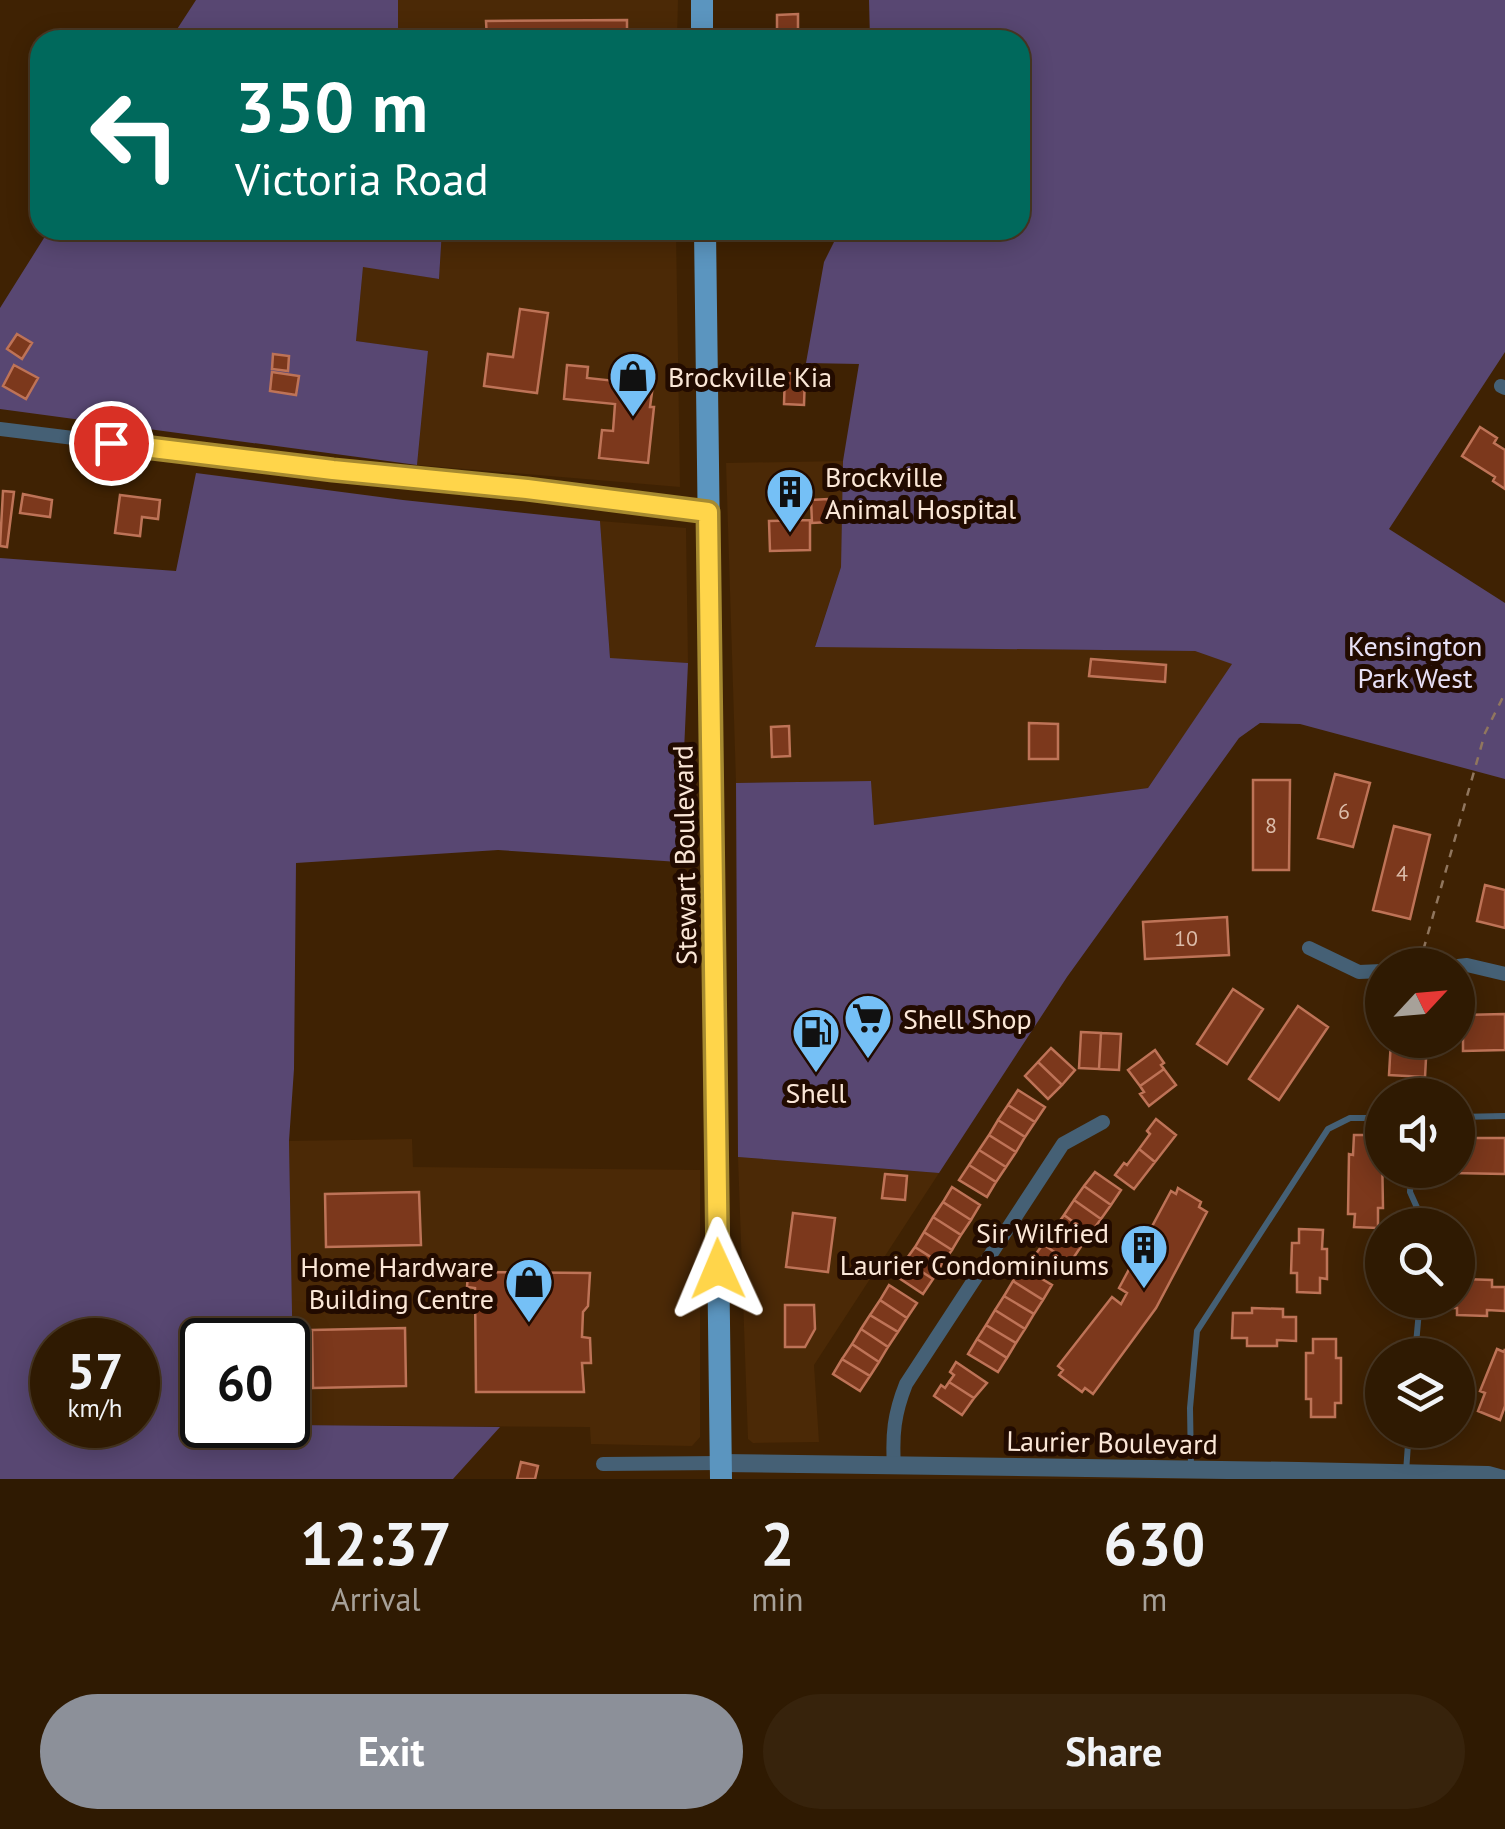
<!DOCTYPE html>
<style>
body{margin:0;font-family:"PT Sans",sans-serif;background:#37230c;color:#f1f3f6;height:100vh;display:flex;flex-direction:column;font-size:38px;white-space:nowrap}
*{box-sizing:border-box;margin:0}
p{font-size:32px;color:#a7a199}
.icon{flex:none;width:55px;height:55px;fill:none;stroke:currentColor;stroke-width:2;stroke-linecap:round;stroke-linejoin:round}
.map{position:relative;height:1479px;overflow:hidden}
.drawer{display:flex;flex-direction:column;background:#2f1a02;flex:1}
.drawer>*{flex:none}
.banner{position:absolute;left:30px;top:30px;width:1000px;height:210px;border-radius:30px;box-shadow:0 5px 25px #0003,0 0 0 2px #4a3824;background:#00695c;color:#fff;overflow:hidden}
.needle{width:65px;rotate:64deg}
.tools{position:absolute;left:1365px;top:948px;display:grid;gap:20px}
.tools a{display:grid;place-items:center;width:110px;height:110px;border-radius:50%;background:#2f1a02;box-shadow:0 5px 25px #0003,0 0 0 2px #4a3824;font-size:50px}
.speed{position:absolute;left:30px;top:1318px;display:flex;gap:20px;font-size:50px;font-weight:700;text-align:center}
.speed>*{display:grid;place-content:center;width:130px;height:130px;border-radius:50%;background:#2f1a02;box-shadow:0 5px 25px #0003,0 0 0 2px #4a3824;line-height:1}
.speed small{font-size:25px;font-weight:400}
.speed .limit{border:5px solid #111;border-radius:15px;background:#fff;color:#111}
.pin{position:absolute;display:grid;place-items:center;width:85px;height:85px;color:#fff;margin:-42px;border:5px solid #fff;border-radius:50%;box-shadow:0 2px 10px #0007}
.me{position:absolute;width:110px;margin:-55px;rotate:359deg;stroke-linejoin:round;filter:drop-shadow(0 0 8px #0008)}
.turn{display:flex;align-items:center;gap:35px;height:210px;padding:0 40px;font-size:45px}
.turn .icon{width:130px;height:130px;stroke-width:2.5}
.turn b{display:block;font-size:70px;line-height:85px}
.eta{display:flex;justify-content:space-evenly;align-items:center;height:170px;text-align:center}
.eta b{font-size:60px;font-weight:700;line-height:70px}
.cta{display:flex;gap:20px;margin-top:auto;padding:20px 40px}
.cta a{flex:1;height:115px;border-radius:60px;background:#8c9099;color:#fff;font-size:40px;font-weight:700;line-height:115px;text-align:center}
.cta a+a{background:#37230c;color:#f1f3f6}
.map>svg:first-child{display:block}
.built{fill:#4b2906}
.green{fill:#584772;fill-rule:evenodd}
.building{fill:#7c381c;stroke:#be7357;stroke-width:2.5}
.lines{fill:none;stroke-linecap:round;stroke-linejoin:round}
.path{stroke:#90765e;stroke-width:2.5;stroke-dasharray:8 8;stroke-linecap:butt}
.service{stroke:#456075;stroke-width:6}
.minor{stroke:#456075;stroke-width:14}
.tertiary{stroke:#456075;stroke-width:18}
.primary{stroke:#5b95bf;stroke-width:22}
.route-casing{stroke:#a68a30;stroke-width:25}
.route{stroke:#ffd54a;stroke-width:18}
.labels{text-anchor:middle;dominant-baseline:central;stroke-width:10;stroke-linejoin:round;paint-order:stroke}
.number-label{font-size:22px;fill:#dbbba8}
.poi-label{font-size:28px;fill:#fbe7d7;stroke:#220b00;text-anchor:start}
.park-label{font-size:28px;fill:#e7e0f5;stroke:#220b00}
.street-label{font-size:28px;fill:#fbe7d7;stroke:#220b00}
</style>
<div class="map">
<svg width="1505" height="1479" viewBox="0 0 1505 1479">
<rect width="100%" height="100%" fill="#3f2203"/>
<path class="built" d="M398 0H678L677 40H398Z
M442 230H676L680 487 417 465 428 352 356 341 363 266 439 279Z
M843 461 841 567 815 646 1195 651 1233 664 1148 788 874 825 871 781 736 783 726 463Z
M600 521 686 528 688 663 610 659Z
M412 1139 413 1167 700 1170V1437L692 1446 591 1444 590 1427 294 1425 289 1141Z
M738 1157 939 1173 814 1365 819 1442 753 1443 748 1439Z"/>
<path class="green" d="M196 0H398V40H170Z
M869 0H1505V352L1389 529 1505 603V779L1300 724 1260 723 1239 738 1067 977 939 1173 738 1157 736 783 871 781 874 825 1148 788 1232 664 1195 651 815 647 841 567 843 461 859 364 806 363 824 262 840 230H1020V40H870Z
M49 230H442L439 279 363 267 356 341 428 351 417 465 0 409V308Z
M196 473 403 500 600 521 610 658 688 663 679 862 498 850 296 863 294 1069 289 1141 294 1425 500 1427 453 1479H0V558L176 571ZM138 1340V1425H52V1340ZM202 1340H288V1425H202Z"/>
<path class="building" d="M798 14V40H777V15Z
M627 20V40H487L486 21Z
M520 309 548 313 537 393 484 386 488 354 513 357Z
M17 334 32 343 22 359 7 349Z
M273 354 289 356 288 371 272 369Z
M14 365 38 378 26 399 3 386Z
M567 365 588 367 587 378 653 385 650 407H654L648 463 599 458 602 430 613 431 615 404 564 399Z
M272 372 299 376 296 395 270 391Z
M785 373 805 374 804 405 784 404Z
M1480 427 1497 438 1494 443 1505 450V489L1493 481 1495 477 1462 456Z
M3 491 14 492 7 547 0 546Z
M23 494 52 500 50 517 20 513Z
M120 495 160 500 158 519 142 517 140 536 115 533Z
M828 499 829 522 812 523 811 500Z
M810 520V550L770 551 769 521Z
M1091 659 1166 665 1165 682 1089 676Z
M1029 723 1058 724V759H1029Z
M789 726 790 756 772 757 771 727Z
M1335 774 1370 783 1353 847 1318 838Z
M1253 780H1290L1289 870H1253Z
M1394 826 1430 835 1410 919 1373 910Z
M1485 885 1505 890V928L1477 921Z
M1227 917 1229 955 1145 959 1143 922Z
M1233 989 1263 1009 1227 1064 1197 1044Z
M1298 1006 1328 1027 1279 1100 1249 1079Z
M1505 1014V1050L1463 1051V1015Z
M1081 1032 1101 1033 1099 1069 1079 1068Z
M1101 1033 1121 1034 1119 1070 1099 1069Z
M1391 1040H1427L1425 1077 1389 1075Z
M1051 1048 1075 1070 1062 1085 1038 1062Z
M1155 1050 1164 1063 1161 1065 1164 1069 1140 1086 1128 1070Z
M1038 1062 1062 1085 1048 1099 1025 1076Z
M1164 1069 1176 1085 1149 1106 1140 1094 1144 1092 1140 1086Z
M1018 1090 1045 1107 1035 1122 1008 1105Z
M1008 1105 1035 1122 1025 1137 998 1120Z
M1156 1119 1176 1135 1155 1162 1139 1149 1150 1134 1147 1131Z
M998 1120 1025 1137 1016 1152 989 1135Z
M989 1135 1016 1152 1006 1167 979 1150Z
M1354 1135H1378V1149H1382L1383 1208H1378V1228L1354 1227 1355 1214H1348L1349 1154 1353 1155Z
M1458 1138H1505V1174L1453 1173V1170H1458Z
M1139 1149 1155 1162 1134 1189 1115 1175 1124 1163 1127 1165Z
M979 1150 1006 1167 996 1182 969 1165Z
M969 1165 996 1182 987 1197 959 1180Z
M1095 1172 1121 1190 1111 1205 1084 1186Z
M885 1174 907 1176 905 1200 882 1198Z
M1084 1186 1111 1205 1101 1219 1074 1200Z
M952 1187 980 1205 971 1220 943 1202Z
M1178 1188 1201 1202 1199 1207 1207 1212 1156 1308 1093 1394 1085 1388 1082 1392 1059 1375 1063 1370 1058 1366 1112 1297 1121 1304 1127 1293 1119 1288 1171 1191 1176 1194Z
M419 1192 421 1245 326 1247 325 1194Z
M1074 1200 1101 1219 1090 1234 1064 1215Z
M943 1202 971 1220 961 1235 933 1217Z
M793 1213 835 1218 828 1272 786 1267Z
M1064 1215 1090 1234 1080 1248 1054 1229Z
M933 1217 961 1235 952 1250 924 1232Z
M1054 1229 1080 1248 1070 1263 1043 1244Z
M1299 1229 1323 1230 1322 1249H1327V1279L1320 1278V1293L1297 1292V1273H1291L1292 1243H1299Z
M924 1232 952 1250 942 1264 915 1247Z
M1043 1244 1070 1263 1059 1277 1033 1258Z
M915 1247 942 1264 933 1279 905 1261Z
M905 1261 933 1279 923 1294 896 1276Z
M1022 1267 1052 1285 1043 1300 1013 1281Z
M475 1272 590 1273 588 1306 583 1312 582 1337 590 1338 591 1363H582L584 1392H476L475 1288 467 1287 468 1274H475Z
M1463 1279 1492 1280V1287H1505V1311L1487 1310V1316L1457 1315V1308H1442V1300H1458V1285H1462Z
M1013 1281 1043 1300 1034 1314 1004 1296Z
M889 1285 917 1303 907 1318 880 1300Z
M1004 1296 1034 1314 1025 1329 995 1310Z
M880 1300 907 1318 898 1332 870 1315Z
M785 1305H814L815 1329 805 1347H785Z
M1252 1308 1283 1309V1317H1296V1341L1277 1340V1346H1247V1338H1232L1233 1313H1252Z
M995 1310 1025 1329 1016 1343 986 1325Z
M870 1315 898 1332 888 1347 861 1329Z
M986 1325 1016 1343 1007 1358 977 1339Z
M405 1328 406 1386 313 1388 312 1330Z
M861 1329 888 1347 879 1362 852 1344Z
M977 1339 1007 1358 998 1372 968 1354Z
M1313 1339H1336V1358H1341V1403H1335V1417H1311V1399H1306V1353H1313Z
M852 1344 879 1362 870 1376 842 1359Z
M1497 1349 1504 1352 1505 1349V1406L1500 1420 1478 1411 1485 1393 1480 1391Z
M842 1359 870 1376 860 1391 833 1374Z
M956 1362 987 1383 974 1398 949 1382 954 1375 950 1372Z
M949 1382 974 1398 962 1415 934 1396 941 1385 945 1388Z
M521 1462 538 1466 535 1479H517Z"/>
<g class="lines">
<path class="path" d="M1419 965 1485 733 1505 693"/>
<path class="service" d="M1458 1117 1505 1116
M1411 1170 1410 1192 1419 1212 1421 1225
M1415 1355 1420 1300
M1191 1467 1190 1408 1197 1331 1328 1129 1350 1118H1382
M1406 1472 1409 1430"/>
<path class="minor" d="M1501 386 1505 388
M0 429 333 470 527 489 708 511
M1309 948 1359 972 1382 971
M1458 966 1467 965 1505 974
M603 1464 721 1463
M894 1467C892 1435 894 1414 906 1384L1063 1144 1103 1122"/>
<path class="tertiary" d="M721 1463 1299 1471 1488 1475 1503 1479"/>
<path class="primary" d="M702 0V40
M705 230 721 1479"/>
</g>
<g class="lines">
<g class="route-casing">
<path id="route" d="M111 443 333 470 527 489 708 512 718 1269"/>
</g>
<use href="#route" class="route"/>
</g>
<defs>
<g id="shop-pin" transform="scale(2.5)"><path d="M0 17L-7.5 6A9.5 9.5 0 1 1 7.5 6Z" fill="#75c0f6" stroke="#220b00"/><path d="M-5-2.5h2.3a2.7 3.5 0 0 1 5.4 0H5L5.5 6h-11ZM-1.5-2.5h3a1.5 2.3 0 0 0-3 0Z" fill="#111"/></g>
<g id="building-pin" transform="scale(2.5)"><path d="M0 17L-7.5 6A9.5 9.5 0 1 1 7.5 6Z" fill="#75c0f6" stroke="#220b00"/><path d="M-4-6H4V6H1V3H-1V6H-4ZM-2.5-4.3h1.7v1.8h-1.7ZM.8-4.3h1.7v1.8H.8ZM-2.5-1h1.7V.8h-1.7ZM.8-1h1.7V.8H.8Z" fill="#111"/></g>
<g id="supermarket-pin" transform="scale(2.5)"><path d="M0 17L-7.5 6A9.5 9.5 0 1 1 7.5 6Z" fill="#75c0f6" stroke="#220b00"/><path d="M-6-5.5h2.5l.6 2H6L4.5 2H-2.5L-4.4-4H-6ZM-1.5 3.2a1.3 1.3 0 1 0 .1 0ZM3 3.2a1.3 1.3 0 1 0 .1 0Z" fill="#111"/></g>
<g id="fuel-pin" transform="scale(2.5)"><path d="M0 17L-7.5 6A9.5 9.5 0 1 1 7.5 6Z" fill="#75c0f6" stroke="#220b00"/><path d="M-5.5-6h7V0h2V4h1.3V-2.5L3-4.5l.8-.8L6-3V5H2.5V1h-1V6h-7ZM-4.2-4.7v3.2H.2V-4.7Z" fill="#111"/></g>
</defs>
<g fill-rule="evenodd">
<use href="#shop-pin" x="633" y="376"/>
<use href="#building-pin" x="790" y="492"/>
<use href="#supermarket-pin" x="868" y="1018"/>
<use href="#fuel-pin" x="816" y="1032"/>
<use href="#building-pin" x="1144" y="1248"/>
<use href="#shop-pin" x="529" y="1282"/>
</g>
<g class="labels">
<g class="number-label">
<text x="1344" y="811">6</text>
<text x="1271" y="825">8</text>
<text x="1402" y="873">4</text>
<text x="1186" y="938">10</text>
</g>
<g class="poi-label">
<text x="668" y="376">Brockville Kia</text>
<text x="825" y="476">Brockville<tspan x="825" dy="32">Animal Hospital</tspan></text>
<text x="903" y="1018">Shell Shop</text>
<text x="816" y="1092" text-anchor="middle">Shell</text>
<text x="1109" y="1232" text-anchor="end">Sir Wilfried<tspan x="1109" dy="32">Laurier Condominiums</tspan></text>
<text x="494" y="1266" text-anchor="end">Home Hardware<tspan x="494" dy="32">Building Centre</tspan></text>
</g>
<g class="park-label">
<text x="1415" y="645">Kensington<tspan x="1415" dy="32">Park West</tspan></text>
</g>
<g class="street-label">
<text transform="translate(684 855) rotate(-91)">Stewart Boulevard</text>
<text transform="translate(1112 1442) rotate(1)">Laurier Boulevard</text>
</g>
</g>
</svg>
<div class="tools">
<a><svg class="needle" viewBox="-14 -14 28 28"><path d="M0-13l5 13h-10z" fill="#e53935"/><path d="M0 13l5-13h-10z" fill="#a7a199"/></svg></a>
<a><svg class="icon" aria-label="sound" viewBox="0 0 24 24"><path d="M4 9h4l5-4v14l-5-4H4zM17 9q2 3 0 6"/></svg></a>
<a><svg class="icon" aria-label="search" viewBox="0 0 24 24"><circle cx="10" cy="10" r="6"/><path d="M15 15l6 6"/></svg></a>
<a><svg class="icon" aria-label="layers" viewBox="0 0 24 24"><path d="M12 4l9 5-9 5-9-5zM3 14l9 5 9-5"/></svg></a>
</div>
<div class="speed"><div>57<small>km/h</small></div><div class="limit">60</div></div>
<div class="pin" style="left:111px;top:443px;background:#d93025"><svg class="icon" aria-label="arrive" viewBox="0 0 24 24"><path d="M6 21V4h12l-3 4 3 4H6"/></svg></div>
<svg class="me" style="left:718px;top:1269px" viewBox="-20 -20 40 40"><path d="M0-17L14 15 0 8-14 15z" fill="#ffd54a" stroke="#fff" stroke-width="4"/></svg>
<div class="banner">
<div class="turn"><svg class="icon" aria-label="left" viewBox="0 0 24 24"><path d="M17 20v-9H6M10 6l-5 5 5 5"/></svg><div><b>350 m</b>Victoria Road</div></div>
</div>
</div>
<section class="drawer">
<div class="eta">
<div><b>12:37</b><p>Arrival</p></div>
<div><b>2</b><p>min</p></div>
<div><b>630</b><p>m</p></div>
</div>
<div class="cta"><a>Exit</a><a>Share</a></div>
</section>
